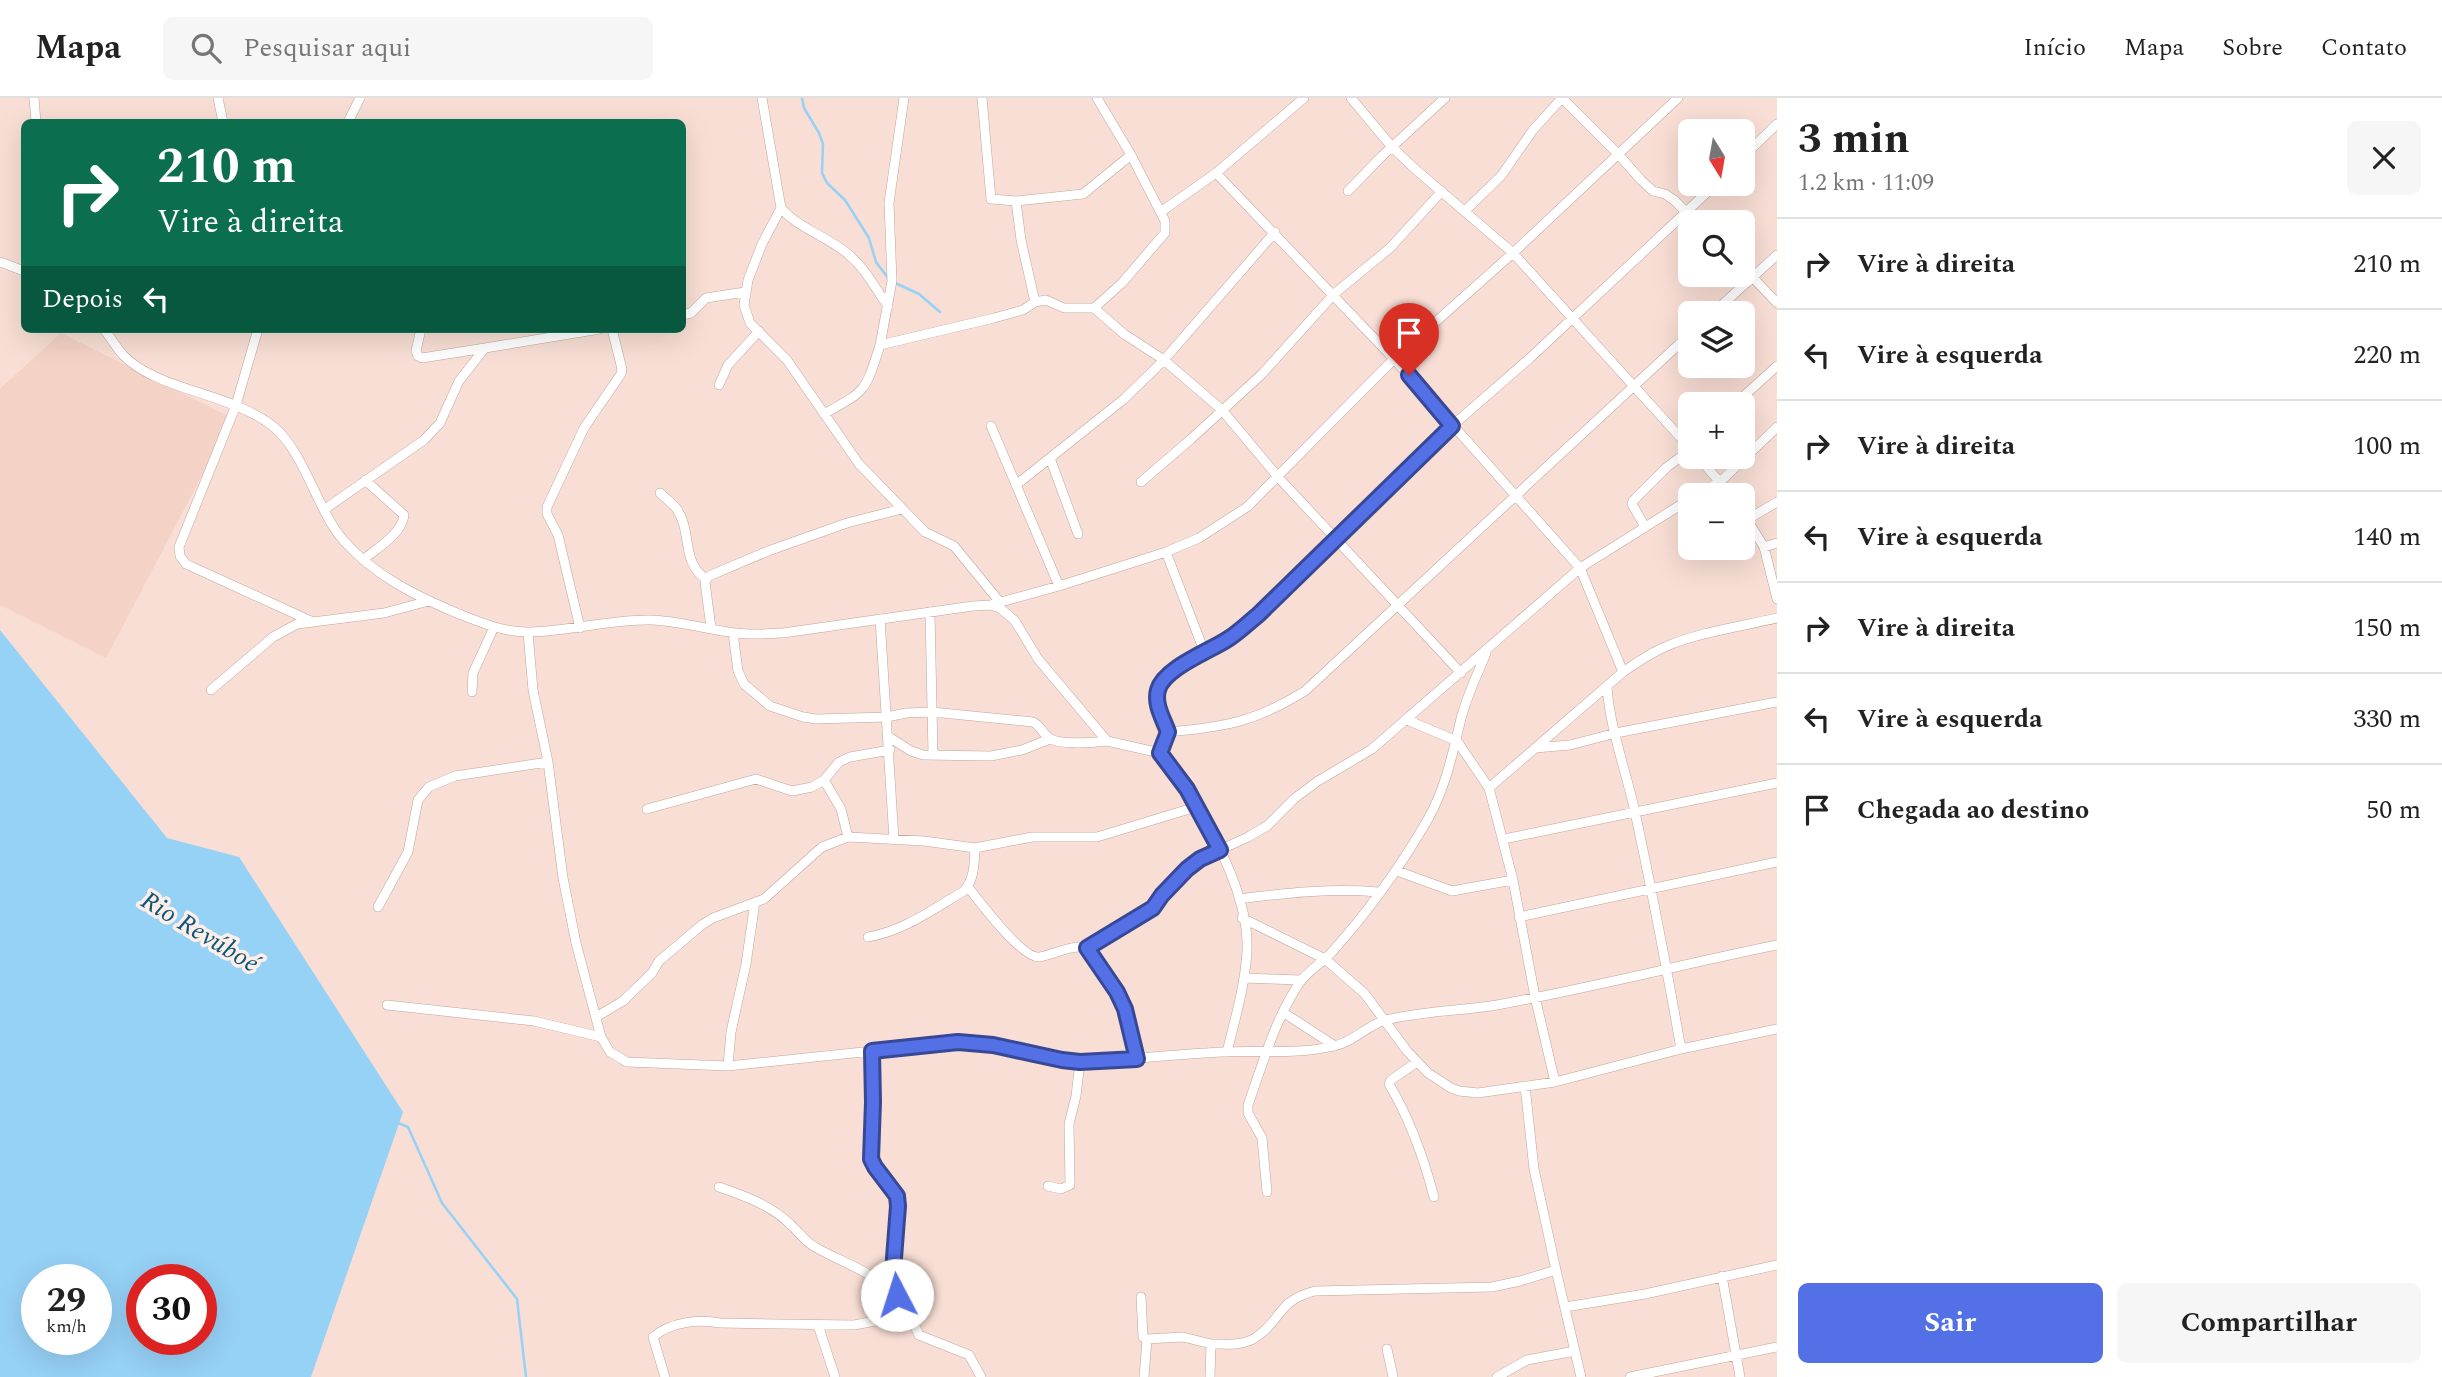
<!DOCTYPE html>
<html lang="pt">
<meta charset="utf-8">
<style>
body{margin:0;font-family:Spectral,serif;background:#f6f6f6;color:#222;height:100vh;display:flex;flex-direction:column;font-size:26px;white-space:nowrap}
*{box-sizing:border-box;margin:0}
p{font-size:23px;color:#767676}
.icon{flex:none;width:38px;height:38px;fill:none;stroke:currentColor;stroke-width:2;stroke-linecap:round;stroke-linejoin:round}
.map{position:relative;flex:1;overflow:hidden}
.sheet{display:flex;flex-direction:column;background:#fff;width:665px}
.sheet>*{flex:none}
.banner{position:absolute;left:21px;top:21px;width:665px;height:214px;border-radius:10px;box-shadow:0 7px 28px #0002;background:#0b6e4f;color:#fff;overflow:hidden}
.needle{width:46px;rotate:169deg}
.tools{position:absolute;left:1678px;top:21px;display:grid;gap:14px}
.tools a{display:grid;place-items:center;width:77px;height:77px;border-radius:10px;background:#fff;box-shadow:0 7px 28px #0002;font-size:35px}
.speed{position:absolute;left:21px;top:1166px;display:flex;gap:14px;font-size:35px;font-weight:700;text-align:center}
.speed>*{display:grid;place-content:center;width:91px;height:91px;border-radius:50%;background:#fff;box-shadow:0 7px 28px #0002;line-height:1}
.speed small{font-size:18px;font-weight:400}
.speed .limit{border:10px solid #d22;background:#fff;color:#111}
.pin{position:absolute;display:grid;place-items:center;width:60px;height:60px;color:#fff;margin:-72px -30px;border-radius:50% 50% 50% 0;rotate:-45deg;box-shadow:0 0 7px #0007}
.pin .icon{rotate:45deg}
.me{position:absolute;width:77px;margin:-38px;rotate:355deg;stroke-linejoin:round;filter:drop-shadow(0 0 5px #0008)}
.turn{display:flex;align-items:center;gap:24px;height:147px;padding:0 21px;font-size:32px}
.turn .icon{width:91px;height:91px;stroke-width:2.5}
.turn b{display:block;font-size:49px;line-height:60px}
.then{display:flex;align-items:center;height:66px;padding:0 21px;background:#0003;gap:14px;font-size:26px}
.round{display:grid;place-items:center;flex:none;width:74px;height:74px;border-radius:10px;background:#f6f6f6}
.overview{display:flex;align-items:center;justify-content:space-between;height:119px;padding:0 21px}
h1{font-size:42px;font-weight:700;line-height:52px}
.cta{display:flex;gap:14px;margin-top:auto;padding:14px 21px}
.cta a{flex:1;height:80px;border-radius:10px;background:#5470e6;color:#fff;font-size:28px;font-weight:700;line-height:80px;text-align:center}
.cta a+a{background:#f6f6f6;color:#222}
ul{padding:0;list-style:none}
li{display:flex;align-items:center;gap:21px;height:91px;padding:0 21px;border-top:2px solid #e0e0e0}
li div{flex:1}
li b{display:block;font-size:26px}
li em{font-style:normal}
header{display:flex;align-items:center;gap:42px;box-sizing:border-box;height:98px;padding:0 35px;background:#fff;border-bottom:2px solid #e0e0e0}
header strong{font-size:33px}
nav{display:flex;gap:38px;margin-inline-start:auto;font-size:24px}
.search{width:490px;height:63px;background:#f6f6f6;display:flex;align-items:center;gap:18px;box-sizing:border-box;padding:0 24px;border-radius:10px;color:#767676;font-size:26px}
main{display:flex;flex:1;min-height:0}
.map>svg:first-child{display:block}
.built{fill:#f4d2c5}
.water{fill:#96d1f6;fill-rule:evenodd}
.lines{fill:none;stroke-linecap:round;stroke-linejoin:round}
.stream{stroke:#96d1f6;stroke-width:2.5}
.street-casing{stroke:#bea69c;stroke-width:10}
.street{stroke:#fff;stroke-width:9}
.route-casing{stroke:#374996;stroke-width:18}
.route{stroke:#5470e6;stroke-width:12}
.labels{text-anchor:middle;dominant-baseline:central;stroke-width:7;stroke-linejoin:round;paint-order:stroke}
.water-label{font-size:26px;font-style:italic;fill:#0e577a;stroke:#feeee8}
</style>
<header>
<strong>Mapa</strong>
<div class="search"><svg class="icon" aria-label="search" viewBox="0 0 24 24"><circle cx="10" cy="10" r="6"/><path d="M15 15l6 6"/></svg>Pesquisar aqui</div>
<nav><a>Início</a><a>Mapa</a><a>Sobre</a><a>Contato</a></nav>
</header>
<main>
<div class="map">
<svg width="1777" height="1279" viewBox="0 0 1777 1279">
<rect width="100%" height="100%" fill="#f8ded4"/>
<path class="built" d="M61 235 232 320 106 560 0 507V291Z"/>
<path class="water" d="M0 532 167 740 239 759 403 1014 311 1279H0ZM96 1181V1241H37V1181ZM201 1181V1241H142V1181Z"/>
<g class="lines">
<path class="stream" d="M802 0 804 10 819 35 823 46 822 75 827 85 845 102 869 140 876 164 888 180
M893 184 919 196 940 214
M398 1025 408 1029 442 1105 517 1201 526 1279"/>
<g class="street-casing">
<path id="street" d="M34 0 36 24
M218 0 223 24
M762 0 781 110 762 146 748 182 744 207 750 225 787 262 859 366 925 434 954 448 999 503
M904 0 889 105 892 183 880 247 994 220 1023 212 1035 204 1046 202 1064 210H1094L1124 236 1164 262 1222 312 1278 379 1461 575
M982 0 991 101 1016 103
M1351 0 1392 49 1415 71 1513 155 1690 350
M1562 0 1618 56 1641 82 1653 93 1665 96 1674 102 1696 124
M348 24 360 0
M1743 59 1777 26
M1216 75 1394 261 1580 470 1623 574
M1348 93 1382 58 1445 0
M781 110C799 131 827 138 848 156 865 170 875 190 888 208
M1162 113 1216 75 1304 0
M1465 113 1501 78 1533 32 1562 0
M0 164 24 173
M1743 169 1777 205
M1035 204 1021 142 1016 103 1083 96 1131 57
M1094 210 1122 185 1158 143 1165 135V123L1131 57 1097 0
M1713 215 1777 157
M682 217 691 215 706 200 745 194
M104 231C110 239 116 249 123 257 157 293 234 295 275 330 305 356 318 414 344 443 375 478 416 498 459 516 482 525 506 535 530 534 571 533 611 521 652 522 680 523 708 532 736 535 752 537 767 536 783 535L973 508 990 507 1000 510 1015 523 1038 561 1107 643 1160 655C1197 704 1250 789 1247 853 1245 888 1235 921 1227 954
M258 231 236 307 179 449 180 458 186 466 313 524
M421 231 416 253 418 258 422 260 485 250
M719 287 728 267 759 233
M1735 306 1777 268
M824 316C867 292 865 294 880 247
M991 328 1059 488
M1698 359 1731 397
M1050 360 1078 436
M1141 384 1191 341 1262 276 1334 196 1390 150 1442 93
M1016 387 1124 301 1164 262 1275 134
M660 395C665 400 672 405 676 410 693 433 680 463 706 481
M1697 397 1721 383 1777 329
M325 411 424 342 440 325 459 283 485 250 600 231
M1743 415 1764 449 1777 501
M1748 421 1777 404
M1645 429 1632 406 1633 403 1667 369 1690 352
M1764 449 1777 445
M1166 454 1204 553
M363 462C377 450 402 436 404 417L365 382
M990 507 1059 488 1166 454 1199 440 1247 409 1394 261 1513 155 1678 0
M930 514 933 657
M880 521 894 742
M580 530 558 437 547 416V409L584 330 621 276 622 271 612 231
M711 530 705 484 709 478 768 453 847 425 902 411
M528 535 533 592 548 664 563 780 576 845 601 939 610 954 627 964 728 968 959 944 993 947 1062 962 1080 964C1128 962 1175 956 1223 954 1260 952 1298 957 1334 948 1354 944 1367 927 1386 922 1422 913 1460 913 1497 907 1590 890 1684 866 1777 847
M733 535 738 573 744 586 770 608 803 619 816 621 887 619 906 615 932 614 1033 624C1041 628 1042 635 1049 640 1060 648 1094 644 1107 643
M1607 589C1610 631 1626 673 1635 714 1652 793 1667 872 1681 951
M211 592 273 539 297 526 384 515 429 503
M472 594 473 575 494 529
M1407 622 1457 643 1489 690 1513 782 1535 899 1555 984
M1168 634C1163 620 1154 606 1158 592 1164 570 1210 553 1228 541 1239 534 1248 525 1258 517L1452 328 1530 260 1716 86
M889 639 911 653 923 657 991 658 1022 652 1050 641
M1535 650 1570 647 1616 635 1777 604
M1160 655 1168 634C1225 629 1255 624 1305 593L1690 236
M824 682 841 711 848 739
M1489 690 1623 574C1636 565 1650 555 1665 549 1696 535 1743 528 1777 520
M647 711 756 681 792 693 812 689 824 682 839 664 850 659 890 652
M1504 741 1777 685
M1397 773 1452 793 1513 782
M968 789C979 803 1023 862 1040 859 1056 856 1072 846 1087 850L1117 894 1125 911 1137 961
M1239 801C1285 795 1332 790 1378 794
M378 809 408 754 418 702 429 689 455 678 548 664
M1519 819 1777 764
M1242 820 1325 861 1365 896 1407 953 1428 975 1451 990 1459 993 1478 995 1555 984 1681 951 1777 931
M868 839C904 833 933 811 964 793 975 780 974 765 975 750
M1087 850 1153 809 1162 797 1200 761 1248 739 1267 728 1295 700 1318 683 1372 651 1580 470 1690 401
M1244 880 1302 882
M387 907 534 923 601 939
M1284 915 1335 948
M596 919 623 903 652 875 659 863 703 826 713 820 764 801 822 749 848 739 924 743 975 750 1032 739H1097L1196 709
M871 953 873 1004 871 1061 897 1098 898 1108 894 1160 897 1197
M1417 964 1391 982 1389 986C1410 1021 1424 1061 1434 1099
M728 968 731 934 746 866 755 804
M1525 988 1534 1071 1556 1172
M1048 1088 1061 1091 1070 1087 1069 1026 1076 998 1080 964
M719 1089C745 1098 771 1107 791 1127 800 1135 804 1143 815 1149 847 1168 897 1180 907 1220
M1267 1094 1262 1040 1248 1015V1007C1263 965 1275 921 1300 884 1308 873 1322 865 1331 855 1368 814 1401 768 1428 721 1445 691 1452 658 1460 625 1465 601 1477 578 1486 555
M1722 1178 1740 1279
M1141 1199 1143 1239 1147 1241 1183 1239 1211 1246
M1565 1209 1645 1196 1777 1167
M818 1227 835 1279
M1387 1251 1393 1279
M665 1279 653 1239C671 1224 697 1221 720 1225L854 1227 892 1220H907L913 1224 919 1237 969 1257 981 1279
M1144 1279 1147 1241
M1210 1279 1211 1246C1226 1246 1242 1248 1255 1240 1282 1223 1276 1203 1315 1193L1492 1189 1520 1183 1556 1172 1581 1279
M1497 1279 1527 1262 1575 1253
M1630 1279 1777 1249"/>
</g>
<use href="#street" class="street"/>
</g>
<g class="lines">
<g class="route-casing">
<path id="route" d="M897 1197 894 1160 898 1108 897 1098 875 1069 871 1061 873 1004 872 953 958 944 993 947 1062 962 1080 964 1137 961 1125 911 1117 894 1087 850 1153 810 1162 797 1187 771 1200 761 1220 752 1187 691 1160 655 1168 634C1163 620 1154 606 1158 592 1164 570 1210 553 1228 541 1239 534 1248 525 1258 517L1452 328 1409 277"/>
</g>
<use href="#route" class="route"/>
</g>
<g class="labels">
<g class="water-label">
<text transform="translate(200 834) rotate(31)">Rio Revúboé</text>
</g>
</g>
</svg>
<div class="tools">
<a><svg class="needle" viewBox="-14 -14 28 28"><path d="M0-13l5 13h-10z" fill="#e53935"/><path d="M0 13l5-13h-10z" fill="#767676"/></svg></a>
<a><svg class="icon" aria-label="search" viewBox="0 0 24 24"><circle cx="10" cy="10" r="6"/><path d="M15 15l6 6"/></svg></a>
<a><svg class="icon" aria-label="layers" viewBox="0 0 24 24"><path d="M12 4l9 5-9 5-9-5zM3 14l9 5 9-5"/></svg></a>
<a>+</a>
<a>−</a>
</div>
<div class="speed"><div>29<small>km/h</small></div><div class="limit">30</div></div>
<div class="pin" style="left:1409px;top:277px;background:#d93025"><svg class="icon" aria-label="arrive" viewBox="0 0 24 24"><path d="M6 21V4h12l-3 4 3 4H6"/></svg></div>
<svg class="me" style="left:897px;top:1197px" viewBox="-20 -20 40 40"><circle r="19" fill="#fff"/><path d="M0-13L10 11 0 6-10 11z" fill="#5470e6"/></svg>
<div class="banner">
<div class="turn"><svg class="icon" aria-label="right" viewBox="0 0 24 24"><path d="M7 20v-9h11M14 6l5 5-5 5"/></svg><div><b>210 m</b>Vire à direita</div></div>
<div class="then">Depois<svg class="icon" aria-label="left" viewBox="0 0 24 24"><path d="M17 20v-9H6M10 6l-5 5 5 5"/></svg></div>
</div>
</div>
<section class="sheet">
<div class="overview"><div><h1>3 min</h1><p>1.2 km · 11:09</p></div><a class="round"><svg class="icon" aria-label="close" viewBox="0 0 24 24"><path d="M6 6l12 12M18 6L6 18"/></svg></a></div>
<ul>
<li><svg class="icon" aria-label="right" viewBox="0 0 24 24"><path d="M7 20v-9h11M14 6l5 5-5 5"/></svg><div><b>Vire à direita</b></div><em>210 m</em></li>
<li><svg class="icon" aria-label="left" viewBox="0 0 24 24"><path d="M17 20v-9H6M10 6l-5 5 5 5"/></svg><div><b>Vire à esquerda</b></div><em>220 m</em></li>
<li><svg class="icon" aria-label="right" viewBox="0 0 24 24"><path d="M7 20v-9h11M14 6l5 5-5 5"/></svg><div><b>Vire à direita</b></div><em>100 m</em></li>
<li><svg class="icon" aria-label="left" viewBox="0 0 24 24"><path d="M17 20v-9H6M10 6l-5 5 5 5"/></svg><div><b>Vire à esquerda</b></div><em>140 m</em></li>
<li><svg class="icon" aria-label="right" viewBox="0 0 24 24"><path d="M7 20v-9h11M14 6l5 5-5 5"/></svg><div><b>Vire à direita</b></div><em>150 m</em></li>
<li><svg class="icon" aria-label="left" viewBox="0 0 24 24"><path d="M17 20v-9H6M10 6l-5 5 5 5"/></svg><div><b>Vire à esquerda</b></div><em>330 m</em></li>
<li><svg class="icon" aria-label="arrive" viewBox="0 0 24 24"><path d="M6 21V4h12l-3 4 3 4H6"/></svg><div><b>Chegada ao destino</b></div><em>50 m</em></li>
</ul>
<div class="cta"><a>Sair</a><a>Compartilhar</a></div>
</section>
</main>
